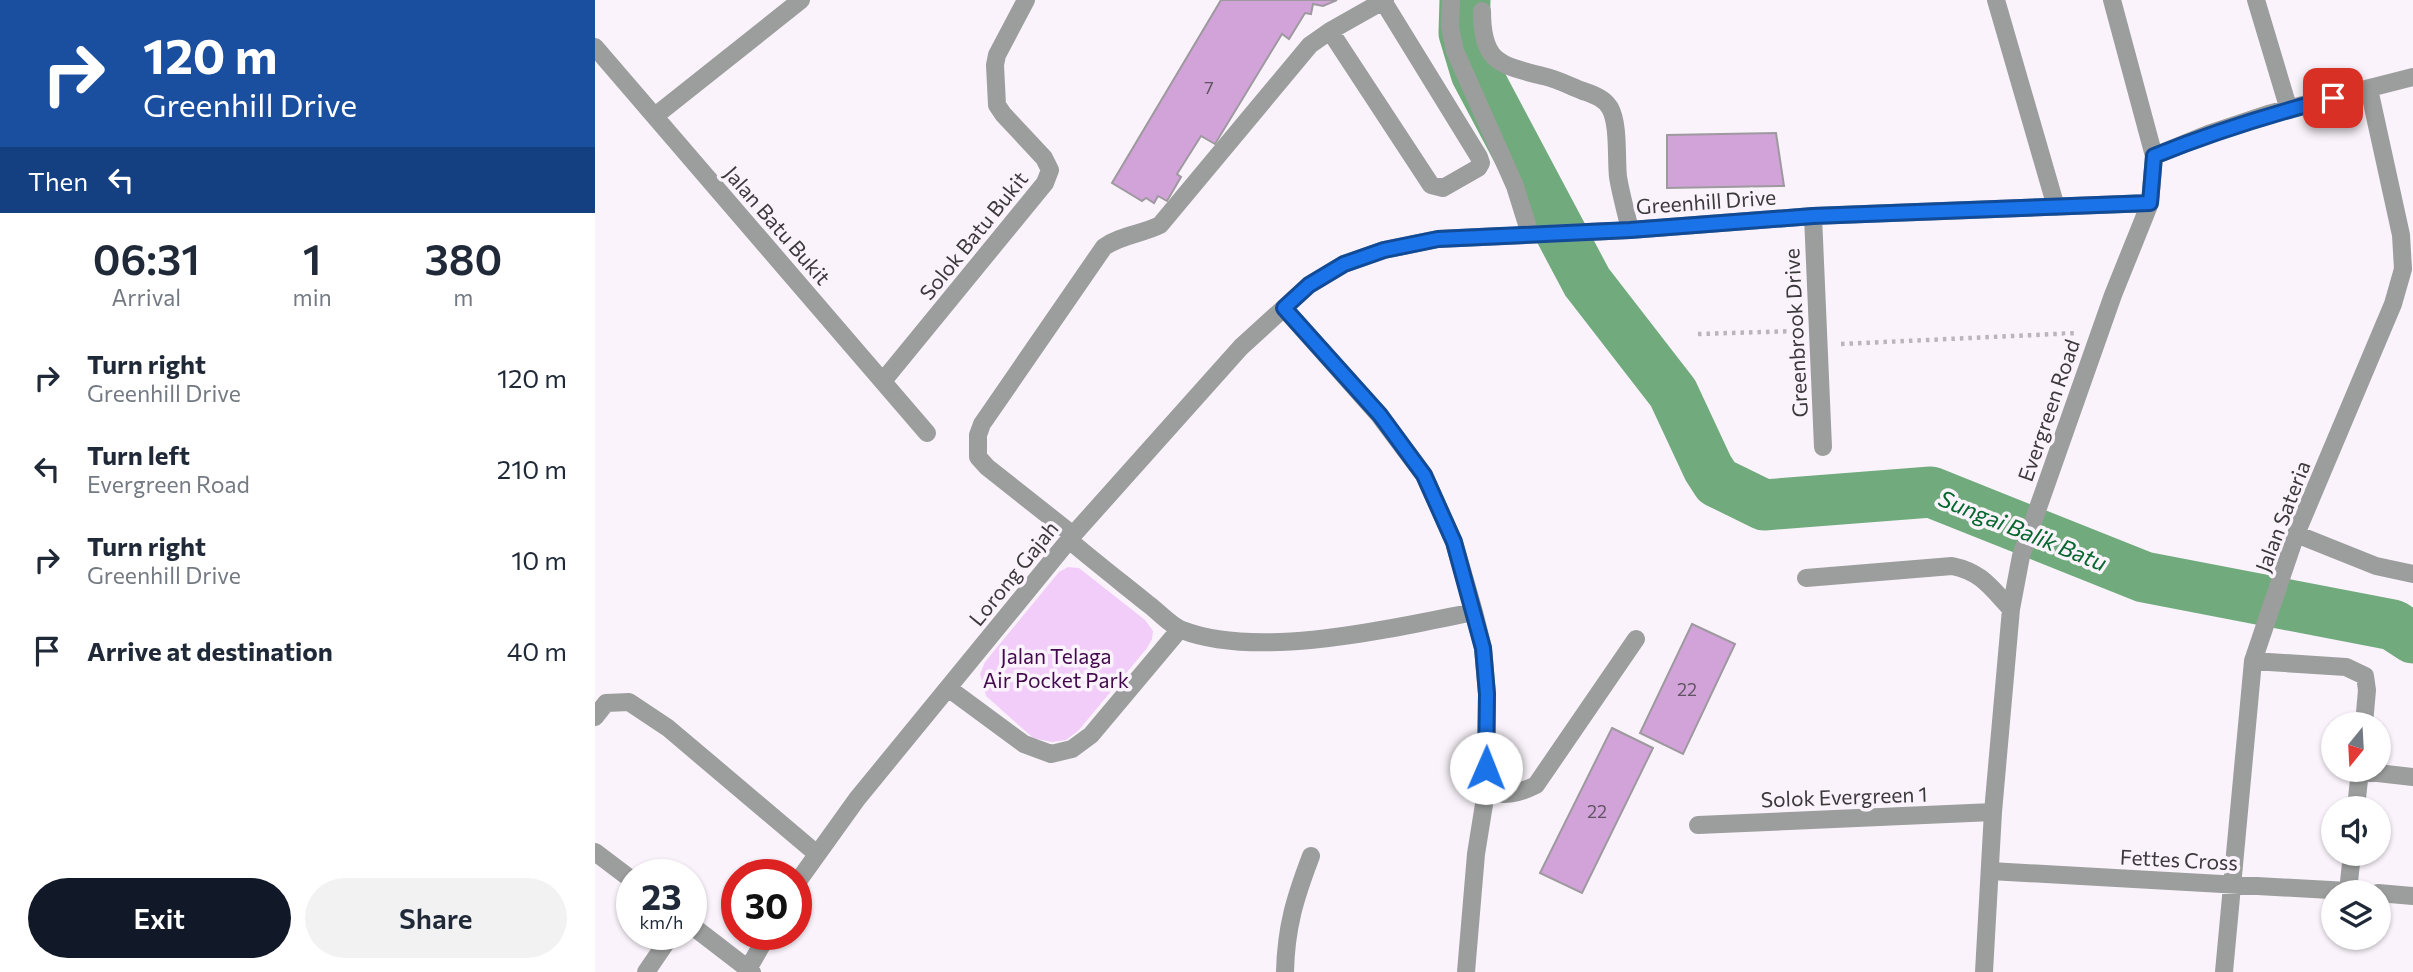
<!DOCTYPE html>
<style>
body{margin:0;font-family:Commissioner,sans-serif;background:#f2f2f3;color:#1f2937;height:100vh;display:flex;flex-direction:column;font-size:26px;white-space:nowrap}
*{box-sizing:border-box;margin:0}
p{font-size:23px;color:#747a83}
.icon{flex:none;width:38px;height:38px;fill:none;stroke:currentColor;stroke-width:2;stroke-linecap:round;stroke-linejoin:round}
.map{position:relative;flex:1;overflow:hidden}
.drawer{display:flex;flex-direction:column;background:#fff;width:595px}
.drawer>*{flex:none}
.banner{background:#1a4fa0;color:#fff;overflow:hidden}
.needle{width:46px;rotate:198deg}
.fabs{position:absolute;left:1726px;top:712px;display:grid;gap:14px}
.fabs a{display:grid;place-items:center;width:70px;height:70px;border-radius:50%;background:#fff;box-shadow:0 2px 5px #0004;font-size:35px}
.speed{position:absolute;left:21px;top:859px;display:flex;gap:14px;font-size:35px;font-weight:700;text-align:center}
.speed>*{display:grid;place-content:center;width:91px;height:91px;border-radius:50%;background:#fff;box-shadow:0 2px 5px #0004;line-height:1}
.speed small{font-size:18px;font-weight:400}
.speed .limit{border:10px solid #d22;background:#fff;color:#111}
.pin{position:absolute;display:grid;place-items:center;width:60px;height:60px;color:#fff;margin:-30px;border-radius:14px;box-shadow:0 4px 10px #0006}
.me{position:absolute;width:77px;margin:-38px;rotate:1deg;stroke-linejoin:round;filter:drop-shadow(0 0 5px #0008)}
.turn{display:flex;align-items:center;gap:24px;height:147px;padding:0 28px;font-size:32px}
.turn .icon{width:91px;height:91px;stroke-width:2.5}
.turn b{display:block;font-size:49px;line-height:60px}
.then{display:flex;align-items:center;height:66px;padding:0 28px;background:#0003;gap:14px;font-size:26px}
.eta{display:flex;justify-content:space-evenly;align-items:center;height:119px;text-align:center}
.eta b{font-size:42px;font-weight:600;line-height:49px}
.primary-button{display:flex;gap:14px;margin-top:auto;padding:14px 28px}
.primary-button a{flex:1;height:80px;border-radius:42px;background:#111827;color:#fff;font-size:28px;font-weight:600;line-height:80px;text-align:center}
.primary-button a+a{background:#f2f2f3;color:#1f2937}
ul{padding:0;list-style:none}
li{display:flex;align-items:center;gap:21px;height:91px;padding:0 28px}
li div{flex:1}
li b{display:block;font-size:26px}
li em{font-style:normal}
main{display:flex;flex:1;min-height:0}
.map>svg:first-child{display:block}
.green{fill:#f2cdf9}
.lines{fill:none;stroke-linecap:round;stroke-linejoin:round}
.river{stroke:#71ab7d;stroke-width:51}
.building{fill:#d1a3d9;stroke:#9e999f;stroke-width:2}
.path{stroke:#bab5bb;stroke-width:4.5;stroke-dasharray:3.5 5;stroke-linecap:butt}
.minor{stroke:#9b9e9c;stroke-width:18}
.route-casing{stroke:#114b97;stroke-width:18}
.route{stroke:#1a73e8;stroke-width:12}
.labels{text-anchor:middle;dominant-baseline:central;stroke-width:7;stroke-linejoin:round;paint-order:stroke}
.number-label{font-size:18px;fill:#605462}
.street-label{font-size:21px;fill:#3b393b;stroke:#faf3fb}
.park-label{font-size:21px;fill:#42094c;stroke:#faf3fb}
.water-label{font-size:23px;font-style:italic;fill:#06662d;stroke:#faf3fb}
</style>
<main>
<section class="drawer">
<div class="banner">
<div class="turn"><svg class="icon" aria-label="right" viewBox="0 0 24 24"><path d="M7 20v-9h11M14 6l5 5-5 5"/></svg><div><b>120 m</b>Greenhill Drive</div></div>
<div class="then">Then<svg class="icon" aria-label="left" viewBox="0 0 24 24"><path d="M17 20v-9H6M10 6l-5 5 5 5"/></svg></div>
</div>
<div class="eta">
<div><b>06:31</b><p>Arrival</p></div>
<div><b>1</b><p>min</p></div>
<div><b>380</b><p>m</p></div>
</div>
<ul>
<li><svg class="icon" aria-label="right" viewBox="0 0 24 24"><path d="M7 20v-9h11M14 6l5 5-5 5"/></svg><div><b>Turn right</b><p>Greenhill Drive</p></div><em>120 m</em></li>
<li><svg class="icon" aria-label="left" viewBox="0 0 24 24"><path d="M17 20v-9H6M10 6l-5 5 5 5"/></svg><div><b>Turn left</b><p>Evergreen Road</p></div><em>210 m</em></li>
<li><svg class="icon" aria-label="right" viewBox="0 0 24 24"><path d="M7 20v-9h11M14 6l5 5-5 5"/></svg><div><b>Turn right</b><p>Greenhill Drive</p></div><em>10 m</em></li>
<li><svg class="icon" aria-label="arrive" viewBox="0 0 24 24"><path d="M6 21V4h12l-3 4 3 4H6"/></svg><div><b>Arrive at destination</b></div><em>40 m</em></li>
</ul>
<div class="primary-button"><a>Exit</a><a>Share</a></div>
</section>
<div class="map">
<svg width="1818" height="972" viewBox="0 0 1818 972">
<rect width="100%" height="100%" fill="#faf3fb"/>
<path class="green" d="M473 567 484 568 550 620 558 631 557 639 552 648 483 731 471 740 457 742 438 738 391 696 385 674 390 662 464 572Z"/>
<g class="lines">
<path class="river" d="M870 0 869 33 881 73 992 282 1078 393 1113 468 1122 482 1169 505 1336 492 1549 577 1798 625 1818 638"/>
</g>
<path class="building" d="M626 0H742L728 6 718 4 716 14 710 13 694 39 687 34 620 144 606 136 582 174 586 177 572 201 563 196 559 203 551 198 547 201 517 183Z
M1181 133 1189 186 1072 188V135Z
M1097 624 1140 644 1088 754 1045 733Z
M1017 728 1058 748 987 893 945 873Z"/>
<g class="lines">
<path class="path" d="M1103 334 1201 331
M1246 344 1482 333"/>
<path class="minor" d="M856 0 855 27 860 51 920 186 935 234
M1401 0 1461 207
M1661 0 1694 110
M887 11C887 62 904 65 948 76 962 79 975 86 988 91 999 95 1009 98 1015 108 1024 124 1021 158 1023 177 1026 195 1031 212 1035 230
M735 31 836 185 848 188 883 168 886 163 884 157 788 1
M0 47 332 433
M60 116 206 0
M1559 156 1613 134 1673 114 1818 77
M1218 216 1228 447
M689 308 784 415 829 475 859 542 879 612 888 648 892 694 891 792 881 854 871 972
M288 381 450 183 455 170 449 158 408 114 402 105 400 65 402 55 431 0
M1701 534 1781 566 1818 574
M478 535 392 467 383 457V435L387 424 509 247C526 235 547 234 565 225L715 45 735 31 790 0
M474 540C500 562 527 583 553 604 564 612 575 625 587 630 664 660 799 628 879 612
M1211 578 1357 566C1387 572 1396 588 1416 609
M1658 661 1751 667 1770 676 1772 690 1769 724
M353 688 429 744 456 754 477 749 496 735 585 629
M0 717 11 703 34 702 73 728 222 854
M1765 771 1818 777
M891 792C911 796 923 794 941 785L1041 639
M1761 808 1765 770
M1103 825 1398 812
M0 852 37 880
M1395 871 1771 892
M201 884 262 799 478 535 646 347 714 285 749 264 789 250 843 239 1035 230 1218 216 1555 203
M1753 891 1757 854
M1783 893 1818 896
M96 925 157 972
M153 969 173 934
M51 972 77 934
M690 972C691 927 700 898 716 856
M1389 972 1398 812 1416 609 1426 556 1518 295 1555 203 1559 156 1517 0
M1629 972 1658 661 1701 534 1798 304 1808 269 1806 235 1774 89"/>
</g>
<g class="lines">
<g class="route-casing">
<path id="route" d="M891 768 892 694 888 648 859 542 829 475 785 415 689 308 714 285 749 264 789 250 843 239 1035 230 1218 216 1555 203 1559 156C1618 132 1676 114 1738 98"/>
</g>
<use href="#route" class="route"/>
</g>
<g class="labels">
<g class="number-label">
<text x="614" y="87">7</text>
<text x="1092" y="689">22</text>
<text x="1002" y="811">22</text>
</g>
<g class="street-label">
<text transform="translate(1111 201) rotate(-4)">Greenhill Drive</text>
<text transform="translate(183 225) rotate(49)">Jalan Batu Bukit</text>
<text transform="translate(378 235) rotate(-51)">Solok Batu Bukit</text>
<text transform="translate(1200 333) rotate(-93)">Greenbrook Drive</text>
<text transform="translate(1453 410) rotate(-71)">Evergreen Road</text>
<text transform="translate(1687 516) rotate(-69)">Jalan Sateria</text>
<text transform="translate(418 573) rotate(-51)">Lorong Gajah</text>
<text transform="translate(1249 796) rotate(-2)">Solok Evergreen 1</text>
<text transform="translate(1584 859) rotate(3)">Fettes Cross</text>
</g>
<g class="park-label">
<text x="461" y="655">Jalan Telaga<tspan x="461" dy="24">Air Pocket Park</tspan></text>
</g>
<g class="water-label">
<text transform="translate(1428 530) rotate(22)">Sungai Balik Batu</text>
</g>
</g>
</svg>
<div class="fabs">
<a><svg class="needle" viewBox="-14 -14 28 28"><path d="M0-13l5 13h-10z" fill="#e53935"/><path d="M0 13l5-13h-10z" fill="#747a83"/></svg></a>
<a><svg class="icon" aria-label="sound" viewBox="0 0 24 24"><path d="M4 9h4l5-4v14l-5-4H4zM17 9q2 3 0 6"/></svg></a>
<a><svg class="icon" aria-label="layers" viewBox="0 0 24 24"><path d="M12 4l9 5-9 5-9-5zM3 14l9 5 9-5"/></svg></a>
</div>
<div class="speed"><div>23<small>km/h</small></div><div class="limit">30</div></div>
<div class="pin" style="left:1738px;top:98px;background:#d93025"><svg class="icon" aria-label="arrive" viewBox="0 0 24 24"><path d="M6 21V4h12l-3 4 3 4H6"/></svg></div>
<svg class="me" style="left:891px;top:768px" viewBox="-20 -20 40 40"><circle r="19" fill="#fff"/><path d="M0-13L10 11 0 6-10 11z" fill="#1a73e8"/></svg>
</div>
</main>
